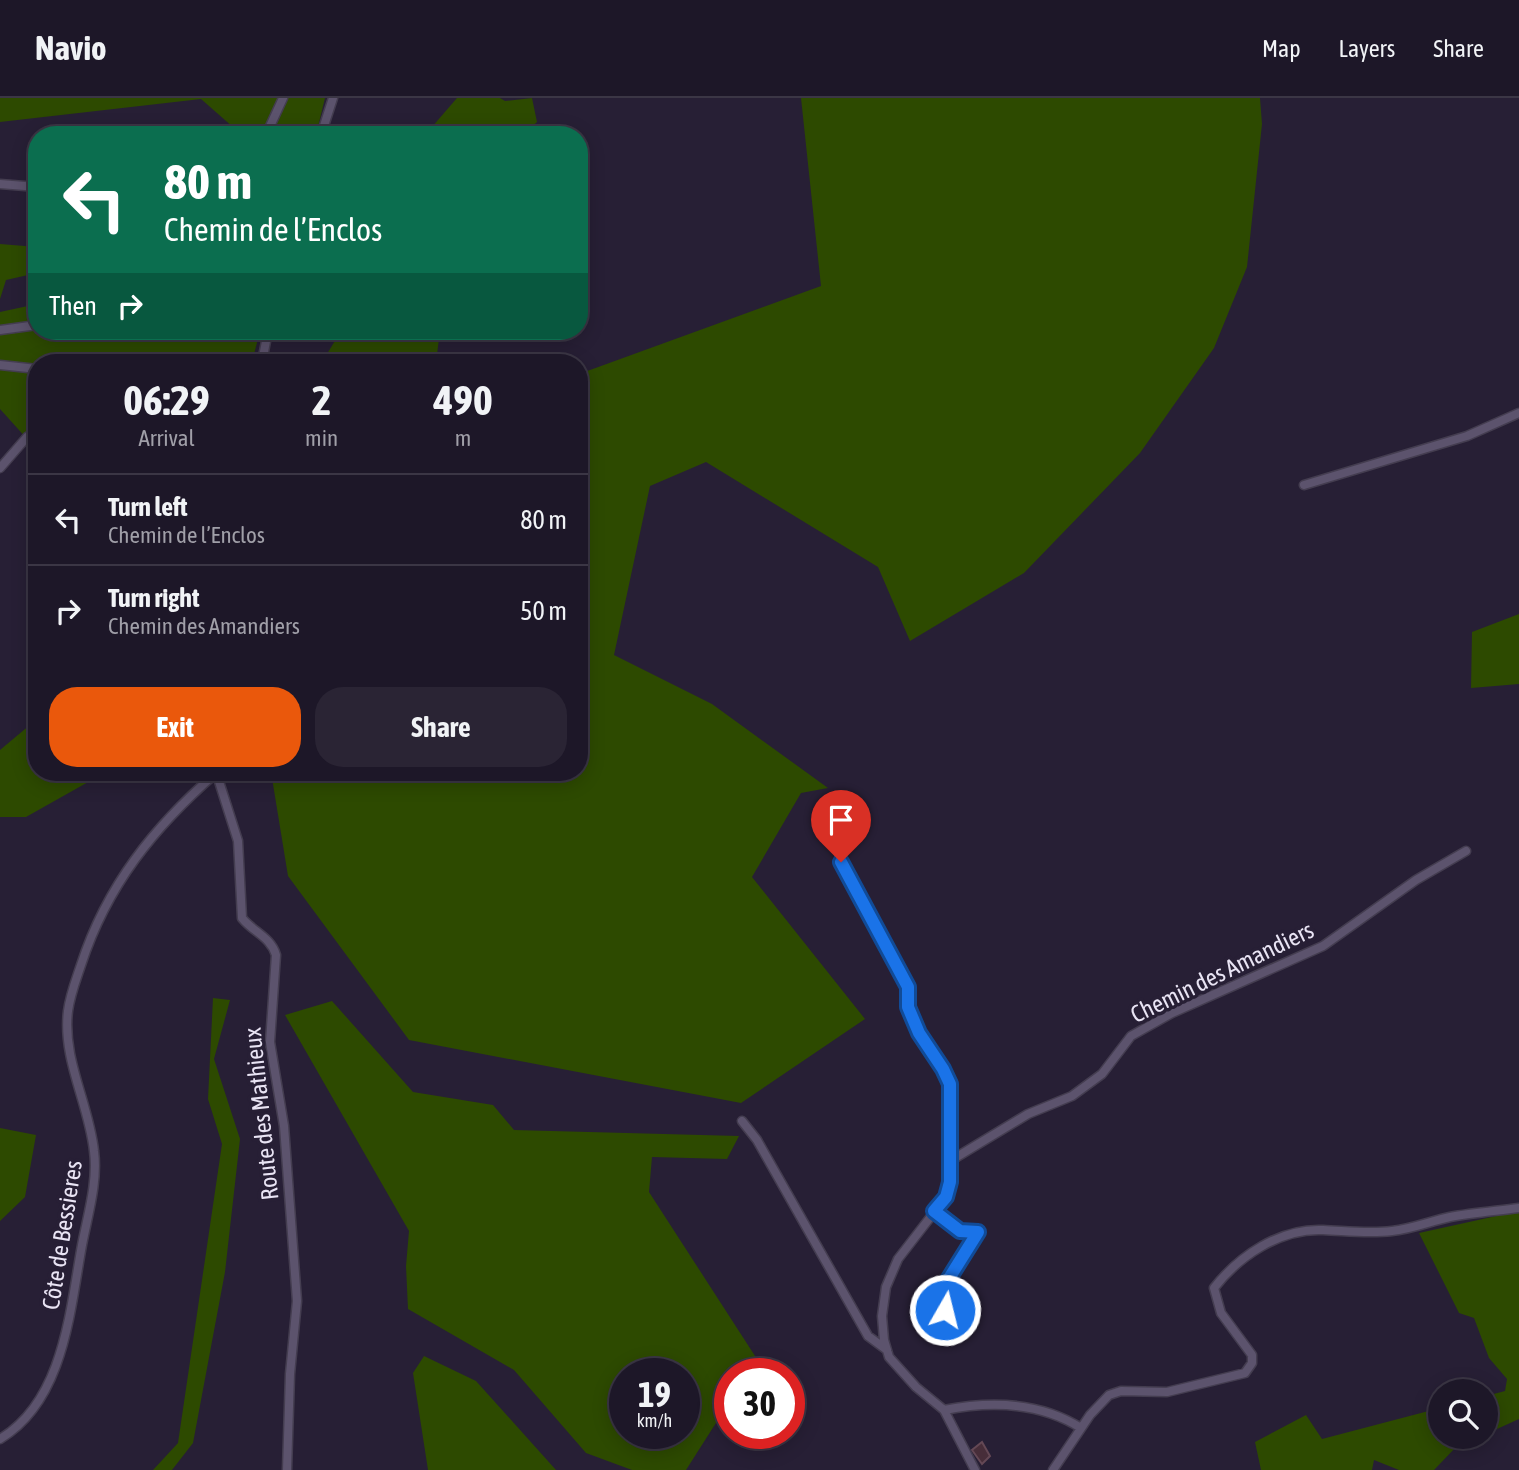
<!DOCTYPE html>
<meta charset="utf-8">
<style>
body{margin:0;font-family:"Asap Condensed",sans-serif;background:#2a2434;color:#f1f3f6;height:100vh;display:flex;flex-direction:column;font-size:26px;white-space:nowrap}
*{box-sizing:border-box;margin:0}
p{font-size:23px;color:#a09fa8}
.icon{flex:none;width:38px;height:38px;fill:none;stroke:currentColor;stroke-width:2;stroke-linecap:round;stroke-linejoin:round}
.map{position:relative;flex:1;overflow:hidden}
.details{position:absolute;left:28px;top:256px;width:560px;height:427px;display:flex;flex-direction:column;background:#1d1728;border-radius:28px;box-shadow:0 4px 18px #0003,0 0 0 2px #3b3645}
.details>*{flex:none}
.top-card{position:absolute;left:28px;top:28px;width:560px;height:214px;border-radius:28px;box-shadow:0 4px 18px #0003,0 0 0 2px #3b3645;background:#0b6e4f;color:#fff;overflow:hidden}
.tools{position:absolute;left:1428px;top:1281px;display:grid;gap:14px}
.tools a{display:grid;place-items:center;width:70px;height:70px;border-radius:50%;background:#1d1728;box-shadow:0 4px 18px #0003,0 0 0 2px #3b3645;font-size:35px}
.speed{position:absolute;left:609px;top:1260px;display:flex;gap:14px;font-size:35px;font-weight:700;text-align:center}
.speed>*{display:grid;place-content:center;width:91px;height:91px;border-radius:50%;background:#1d1728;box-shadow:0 4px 18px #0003,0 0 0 2px #3b3645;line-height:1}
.speed small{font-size:18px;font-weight:400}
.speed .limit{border:10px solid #d22;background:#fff;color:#111}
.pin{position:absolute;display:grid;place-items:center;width:60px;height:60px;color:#fff;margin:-72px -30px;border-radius:50% 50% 50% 0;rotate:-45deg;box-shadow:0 0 7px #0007}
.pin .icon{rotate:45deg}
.me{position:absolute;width:77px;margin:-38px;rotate:8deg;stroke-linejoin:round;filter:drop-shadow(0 0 5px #0008)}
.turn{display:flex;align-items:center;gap:24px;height:147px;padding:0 21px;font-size:32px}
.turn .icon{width:91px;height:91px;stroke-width:2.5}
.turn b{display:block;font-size:49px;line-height:60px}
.then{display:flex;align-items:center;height:66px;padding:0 21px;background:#0003;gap:14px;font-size:26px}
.eta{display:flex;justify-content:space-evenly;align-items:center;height:119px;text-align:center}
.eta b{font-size:42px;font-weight:700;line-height:49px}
.primary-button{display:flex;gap:14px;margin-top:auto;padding:14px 21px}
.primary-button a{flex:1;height:80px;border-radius:28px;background:#ea580c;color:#fff;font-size:28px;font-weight:700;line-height:80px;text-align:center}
.primary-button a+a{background:#2a2434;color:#f1f3f6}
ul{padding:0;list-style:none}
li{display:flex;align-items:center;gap:21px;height:91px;padding:0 21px;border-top:2px solid #3b3645}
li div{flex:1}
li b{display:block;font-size:26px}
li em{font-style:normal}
header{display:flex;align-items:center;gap:42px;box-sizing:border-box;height:98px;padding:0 35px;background:#1d1728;border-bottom:2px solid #3b3645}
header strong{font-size:33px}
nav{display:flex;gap:38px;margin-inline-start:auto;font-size:24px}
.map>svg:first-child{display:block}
.green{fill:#2d4a00;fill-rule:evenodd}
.building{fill:#472d39;stroke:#644855;stroke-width:2}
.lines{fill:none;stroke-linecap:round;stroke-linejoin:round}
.minor-casing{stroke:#443d50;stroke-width:11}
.minor{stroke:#5c536d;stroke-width:8}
.route-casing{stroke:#114b97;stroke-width:18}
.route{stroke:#1a73e8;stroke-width:12}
.labels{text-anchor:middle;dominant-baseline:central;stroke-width:7;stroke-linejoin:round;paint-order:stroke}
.street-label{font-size:24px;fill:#e9e4f4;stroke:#271f35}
</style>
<header>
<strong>Navio</strong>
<nav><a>Map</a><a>Layers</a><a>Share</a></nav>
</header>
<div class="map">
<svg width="1519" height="1372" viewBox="0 0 1519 1372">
<rect width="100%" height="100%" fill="#271f35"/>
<path class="green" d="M0 0H325L316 37H242L201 1 0 24Z
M457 0H500L505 3 532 0 537 24 523 37H425Z
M801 0H1260L1262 26 1247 169 1214 250 1140 355 1024 475 910 543 878 469 706 364 650 388 614 557 712 606 828 690 801 695 752 779 865 921 741 1005 409 942 288 778 271 674H579V276L821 188Z
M0 146 37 149V175L6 182 0 201Z
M37 206V233H260L252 264H37V352L0 311V214Z
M341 233H440L436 264H322Z
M1519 516V586L1471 590 1472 534Z
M37 621V674H106L26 719H0V652Z
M213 900 230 902 214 961 240 1041 225 1174 193 1345 172 1372H153L178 1345 222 1046 208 1001Z
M332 903 413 994 493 1007 514 1032 739 1038 727 1061 652 1059 649 1094 757 1261 747 1276H730V1303L686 1372H632L586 1355 514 1272 408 1211 406 1168 409 1133 285 917ZM625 1276H684V1335H625Z
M0 1030 36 1037 25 1099 0 1123Z
M1519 1113V1321L1486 1336V1298L1505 1293 1507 1281 1489 1260 1474 1220 1459 1215 1419 1135Z
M424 1258 476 1283 556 1372H428L413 1275Z
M1440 1310V1339H1480L1457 1348 1434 1372H1399L1374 1362 1372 1372H1261L1255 1344 1306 1317 1322 1341Z"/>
<path class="building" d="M982 1344 990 1358 982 1366 972 1352Z"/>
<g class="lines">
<g class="minor-casing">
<path id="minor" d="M266 37 283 0
M321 37 333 0
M0 86 37 89
M0 232 37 227
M262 264 268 233
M0 267 37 271
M0 370 27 339 37 333
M1304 387 1467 338 1519 315
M216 674 238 743 242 820C253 834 271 839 276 857L270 944 284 1028 297 1203 290 1276 287 1372
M837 746 841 764 908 889V909L919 935 943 971 950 986V1084L946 1099 898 1161 886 1189 882 1218 884 1242 889 1259 916 1289 944 1312 975 1372
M742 1023 757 1042 868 1238 887 1252
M950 1063 1028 1016 1072 998 1102 976 1131 938 1172 915 1323 848 1416 782 1466 753
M934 1113 960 1133 978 1134 948 1182 945 1212 951 1213
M944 1312C990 1303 1040 1304 1081 1330
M0 1341C64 1303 70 1212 82 1147 88 1116 98 1084 94 1053 89 1006 62 961 68 913 70 897 76 882 81 867 107 787 154 729 216 675
M1053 1372 1090 1317 1109 1297 1121 1293 1167 1294 1245 1275 1252 1265V1257L1221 1215 1214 1190C1239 1158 1280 1130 1323 1132 1347 1133 1369 1136 1392 1133 1412 1131 1431 1123 1450 1119 1472 1115 1496 1113 1519 1110"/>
</g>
<use href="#minor" class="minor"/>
</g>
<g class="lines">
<g class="route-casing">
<path id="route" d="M841 764 908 889V909L919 935 943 971 950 986V1084L946 1099 934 1113 960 1133 978 1134 948 1182 945 1212"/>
</g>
<use href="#route" class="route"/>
</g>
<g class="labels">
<g class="street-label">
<text transform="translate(1222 874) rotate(-26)">Chemin des Amandiers</text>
<text transform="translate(261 1016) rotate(-96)">Route des Mathieux</text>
<text transform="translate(62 1137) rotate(-81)">Côte de Bessieres</text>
</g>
</g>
</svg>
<div class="tools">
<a><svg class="icon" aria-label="search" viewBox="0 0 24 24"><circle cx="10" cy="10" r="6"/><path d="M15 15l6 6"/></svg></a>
</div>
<div class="speed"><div>19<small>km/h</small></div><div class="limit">30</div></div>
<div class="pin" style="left:841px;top:764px;background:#d93025"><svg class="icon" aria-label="arrive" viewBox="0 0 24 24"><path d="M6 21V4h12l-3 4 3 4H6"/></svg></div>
<svg class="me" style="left:945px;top:1212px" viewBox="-20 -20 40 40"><circle r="17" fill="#1a73e8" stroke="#fff" stroke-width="3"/><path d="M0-11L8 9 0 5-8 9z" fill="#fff"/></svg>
<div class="top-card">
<div class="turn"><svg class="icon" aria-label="left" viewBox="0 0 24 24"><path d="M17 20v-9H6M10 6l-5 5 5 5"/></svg><div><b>80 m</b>Chemin de l’Enclos</div></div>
<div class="then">Then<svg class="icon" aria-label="right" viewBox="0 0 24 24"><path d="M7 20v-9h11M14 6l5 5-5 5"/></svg></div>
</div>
<section class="details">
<div class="eta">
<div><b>06:29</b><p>Arrival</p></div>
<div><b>2</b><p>min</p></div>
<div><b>490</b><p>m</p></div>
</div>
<ul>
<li><svg class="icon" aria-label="left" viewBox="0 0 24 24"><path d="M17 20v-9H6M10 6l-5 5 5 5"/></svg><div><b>Turn left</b><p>Chemin de l’Enclos</p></div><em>80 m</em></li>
<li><svg class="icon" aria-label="right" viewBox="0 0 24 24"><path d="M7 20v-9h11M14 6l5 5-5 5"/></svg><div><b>Turn right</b><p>Chemin des Amandiers</p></div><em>50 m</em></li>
</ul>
<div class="primary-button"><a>Exit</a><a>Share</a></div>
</section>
</div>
